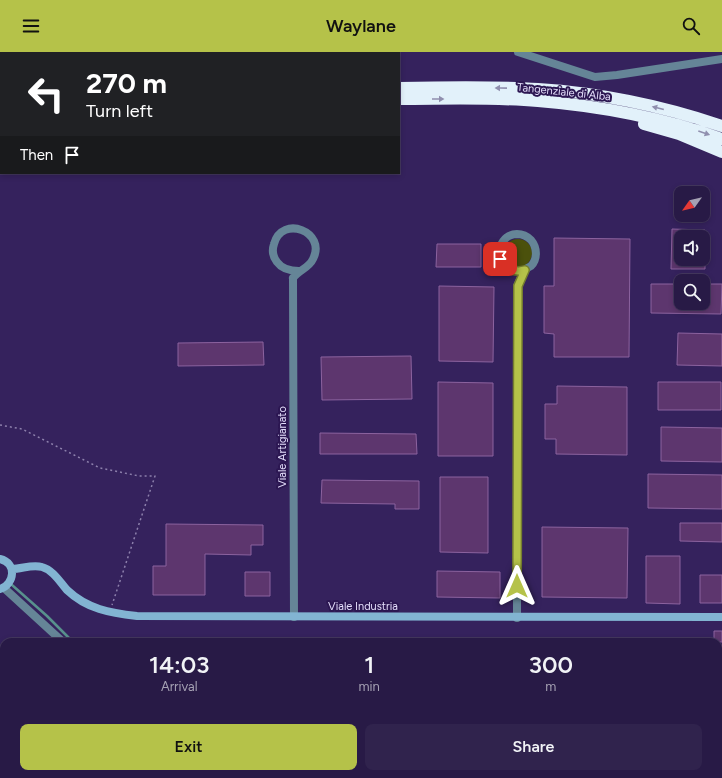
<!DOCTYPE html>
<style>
body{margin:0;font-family:Figtree,sans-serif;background:#30234d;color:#f1f3f6;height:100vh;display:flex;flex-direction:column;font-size:15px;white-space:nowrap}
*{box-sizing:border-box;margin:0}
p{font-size:13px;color:#a5a1b3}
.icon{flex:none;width:22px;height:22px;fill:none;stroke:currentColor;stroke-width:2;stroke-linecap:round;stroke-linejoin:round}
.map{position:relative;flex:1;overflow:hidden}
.side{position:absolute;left:0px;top:586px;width:722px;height:140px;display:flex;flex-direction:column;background:#281a46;border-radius:12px 12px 0 0;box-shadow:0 2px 6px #0003,0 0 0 1px #44385f}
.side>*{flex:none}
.guide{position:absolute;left:0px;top:0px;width:400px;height:122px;box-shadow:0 2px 6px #0003,0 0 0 1px #44385f;background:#202124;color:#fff;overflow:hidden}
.needle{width:26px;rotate:236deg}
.controls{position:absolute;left:674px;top:134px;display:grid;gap:8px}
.controls a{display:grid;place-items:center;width:36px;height:36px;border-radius:8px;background:#281a46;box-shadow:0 2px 6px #0003,0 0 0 1px #44385f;font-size:20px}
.pin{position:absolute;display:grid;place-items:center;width:34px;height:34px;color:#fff;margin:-17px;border-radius:8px;box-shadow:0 2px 6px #0006}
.me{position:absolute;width:44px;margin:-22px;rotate:0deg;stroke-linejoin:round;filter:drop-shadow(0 0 3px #0008)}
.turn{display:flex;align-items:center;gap:14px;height:84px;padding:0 20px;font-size:18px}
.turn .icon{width:52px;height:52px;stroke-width:2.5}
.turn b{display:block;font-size:28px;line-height:34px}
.then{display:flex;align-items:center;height:38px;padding:0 20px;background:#0003;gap:8px;font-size:15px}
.eta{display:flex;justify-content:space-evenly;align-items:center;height:68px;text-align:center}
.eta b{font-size:24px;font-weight:600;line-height:28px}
.cta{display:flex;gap:8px;margin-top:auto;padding:8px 20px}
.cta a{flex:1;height:46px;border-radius:8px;background:#b5c249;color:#111;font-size:16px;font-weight:600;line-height:46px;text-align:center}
.cta a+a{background:#30234d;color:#f1f3f6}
header{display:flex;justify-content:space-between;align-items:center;height:52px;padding:0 20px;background:#b5c249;color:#111;font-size:18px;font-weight:600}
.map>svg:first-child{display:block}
.green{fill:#4b510c}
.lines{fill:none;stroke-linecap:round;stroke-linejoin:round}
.stream{stroke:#58918d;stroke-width:2.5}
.building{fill:#5d366e;stroke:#8c639f}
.path{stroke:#8d80ac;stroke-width:1.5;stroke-dasharray:2 3;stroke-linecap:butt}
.lane{stroke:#658597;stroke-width:4.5}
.street{stroke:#658597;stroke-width:8}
.secondary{stroke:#82b4d2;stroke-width:8}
.highway{stroke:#e2f1fa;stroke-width:12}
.oneway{fill:#908fae}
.route-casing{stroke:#767e2f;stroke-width:10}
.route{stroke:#b5c249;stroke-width:7}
.labels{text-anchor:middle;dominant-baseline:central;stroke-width:4;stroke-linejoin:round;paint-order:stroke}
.street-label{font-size:11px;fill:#e3ddfa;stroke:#2c1752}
</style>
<header><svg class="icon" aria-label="menu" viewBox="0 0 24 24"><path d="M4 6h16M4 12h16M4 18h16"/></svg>Waylane<svg class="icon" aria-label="search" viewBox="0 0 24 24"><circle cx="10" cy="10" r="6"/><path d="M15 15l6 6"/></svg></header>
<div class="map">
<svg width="722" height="726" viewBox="0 0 722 726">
<rect width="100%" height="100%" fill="#35225d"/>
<path class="green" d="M504 201a14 14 0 1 1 28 0a14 14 0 1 1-28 0Z"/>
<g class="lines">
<path class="stream" d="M12 533 47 564 73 590
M718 678H722"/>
</g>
<path class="building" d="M672 177 705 178V185H681V207H705V217H671Z
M554 186 630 187 629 305H554V282L544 281V234H554Z
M437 192H481V215H436Z
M651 232H681V251H703V232H722L721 262 651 261Z
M439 234 494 235 493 310 439 309Z
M678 281 722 282V314L677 313Z
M263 290 264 313 178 314V291Z
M411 304 412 347 322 348 321 305Z
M438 330 493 331V404H438Z
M658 330H721V358H658Z
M557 334 627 335V403L556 402V387H545V352H557Z
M661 375 722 376V410L661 409Z
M320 381 416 382 417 402H320Z
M648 422 722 423V457L648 456Z
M440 425H488V501L440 500Z
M322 428 419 429V457H395V452L321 451Z
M680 471H722V490L680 489Z
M166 472 263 473V493H251V503L205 502V543H153V514H166Z
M542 475 628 476 627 546 542 545Z
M646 504H680V552L646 551Z
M437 519 500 520V546L437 545Z
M245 520H270V544H245Z
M700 523H722V551H700Z
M714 579H722V590H714Z"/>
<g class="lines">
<path class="path" d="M0 91 1 90
M0 373 22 377 100 416 139 424H155L112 553"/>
<path class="lane" d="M0 63 1 62
M599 726V722
M627 726V722"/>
<path class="street" d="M518 0 595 25 617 23 722 7
M293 226 294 565
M293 226C299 218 309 216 313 207 327 180 282 162 274 192 272 198 273 205 277 210 282 217 290 219 299 219
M4 536 63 590
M517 566V234C520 229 522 221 526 217 527 216 529 215 531 214 538 207 537 195 531 188 528 185 523 182 517 182 491 183 495 226 525 218
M412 726 413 722"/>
<path class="secondary" d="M0 507C17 511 15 532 0 537
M12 517C22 517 32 512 42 515 53 518 60 530 67 538 87 557 110 561 137 564L722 565"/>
<path class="highway" d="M399 36C445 35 492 34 538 37 600 41 663 54 722 74
M0 41H1
M399 47C445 47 492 45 538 49 601 54 663 66 722 87
M0 53H1
M644 72 679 82 722 100"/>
</g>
<defs><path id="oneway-solid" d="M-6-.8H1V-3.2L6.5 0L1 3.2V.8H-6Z"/></defs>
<g class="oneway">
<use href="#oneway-solid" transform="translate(501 36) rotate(-179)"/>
<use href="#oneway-solid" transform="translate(438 47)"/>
<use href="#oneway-solid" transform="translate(658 56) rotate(-166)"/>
<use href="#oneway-solid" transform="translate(704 81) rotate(19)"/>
</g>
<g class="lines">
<g class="route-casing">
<path id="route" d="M500 207C506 217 514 221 525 218L518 234 517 534"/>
</g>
<use href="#route" class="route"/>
</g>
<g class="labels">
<g class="street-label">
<text transform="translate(564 40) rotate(6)">Tangenziale di Alba</text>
<text transform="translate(282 395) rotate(-90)">Viale Artigianato</text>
<text x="363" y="554">Viale Industria</text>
</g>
</g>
</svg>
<div class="controls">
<a><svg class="needle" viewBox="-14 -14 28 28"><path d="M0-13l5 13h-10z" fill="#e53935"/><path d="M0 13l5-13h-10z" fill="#a5a1b3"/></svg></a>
<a><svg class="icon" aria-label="sound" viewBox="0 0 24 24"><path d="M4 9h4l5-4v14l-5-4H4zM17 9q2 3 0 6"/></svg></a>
<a><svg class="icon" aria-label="search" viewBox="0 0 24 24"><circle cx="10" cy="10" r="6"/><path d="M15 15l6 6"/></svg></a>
</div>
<div class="pin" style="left:500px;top:207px;background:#d93025"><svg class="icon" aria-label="arrive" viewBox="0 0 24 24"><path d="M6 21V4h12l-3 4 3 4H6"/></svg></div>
<svg class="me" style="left:517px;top:534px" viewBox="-20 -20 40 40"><path d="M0-17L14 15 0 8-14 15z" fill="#b5c249" stroke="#fff" stroke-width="4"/></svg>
<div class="guide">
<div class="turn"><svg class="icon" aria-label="left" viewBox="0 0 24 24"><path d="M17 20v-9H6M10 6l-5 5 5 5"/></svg><div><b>270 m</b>Turn left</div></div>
<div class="then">Then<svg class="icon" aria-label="arrive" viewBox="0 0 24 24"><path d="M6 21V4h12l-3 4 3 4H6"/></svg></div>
</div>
<section class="side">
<div class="eta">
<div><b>14:03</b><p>Arrival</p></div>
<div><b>1</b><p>min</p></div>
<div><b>300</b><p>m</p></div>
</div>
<div class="cta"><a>Exit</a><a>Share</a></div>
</section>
</div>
